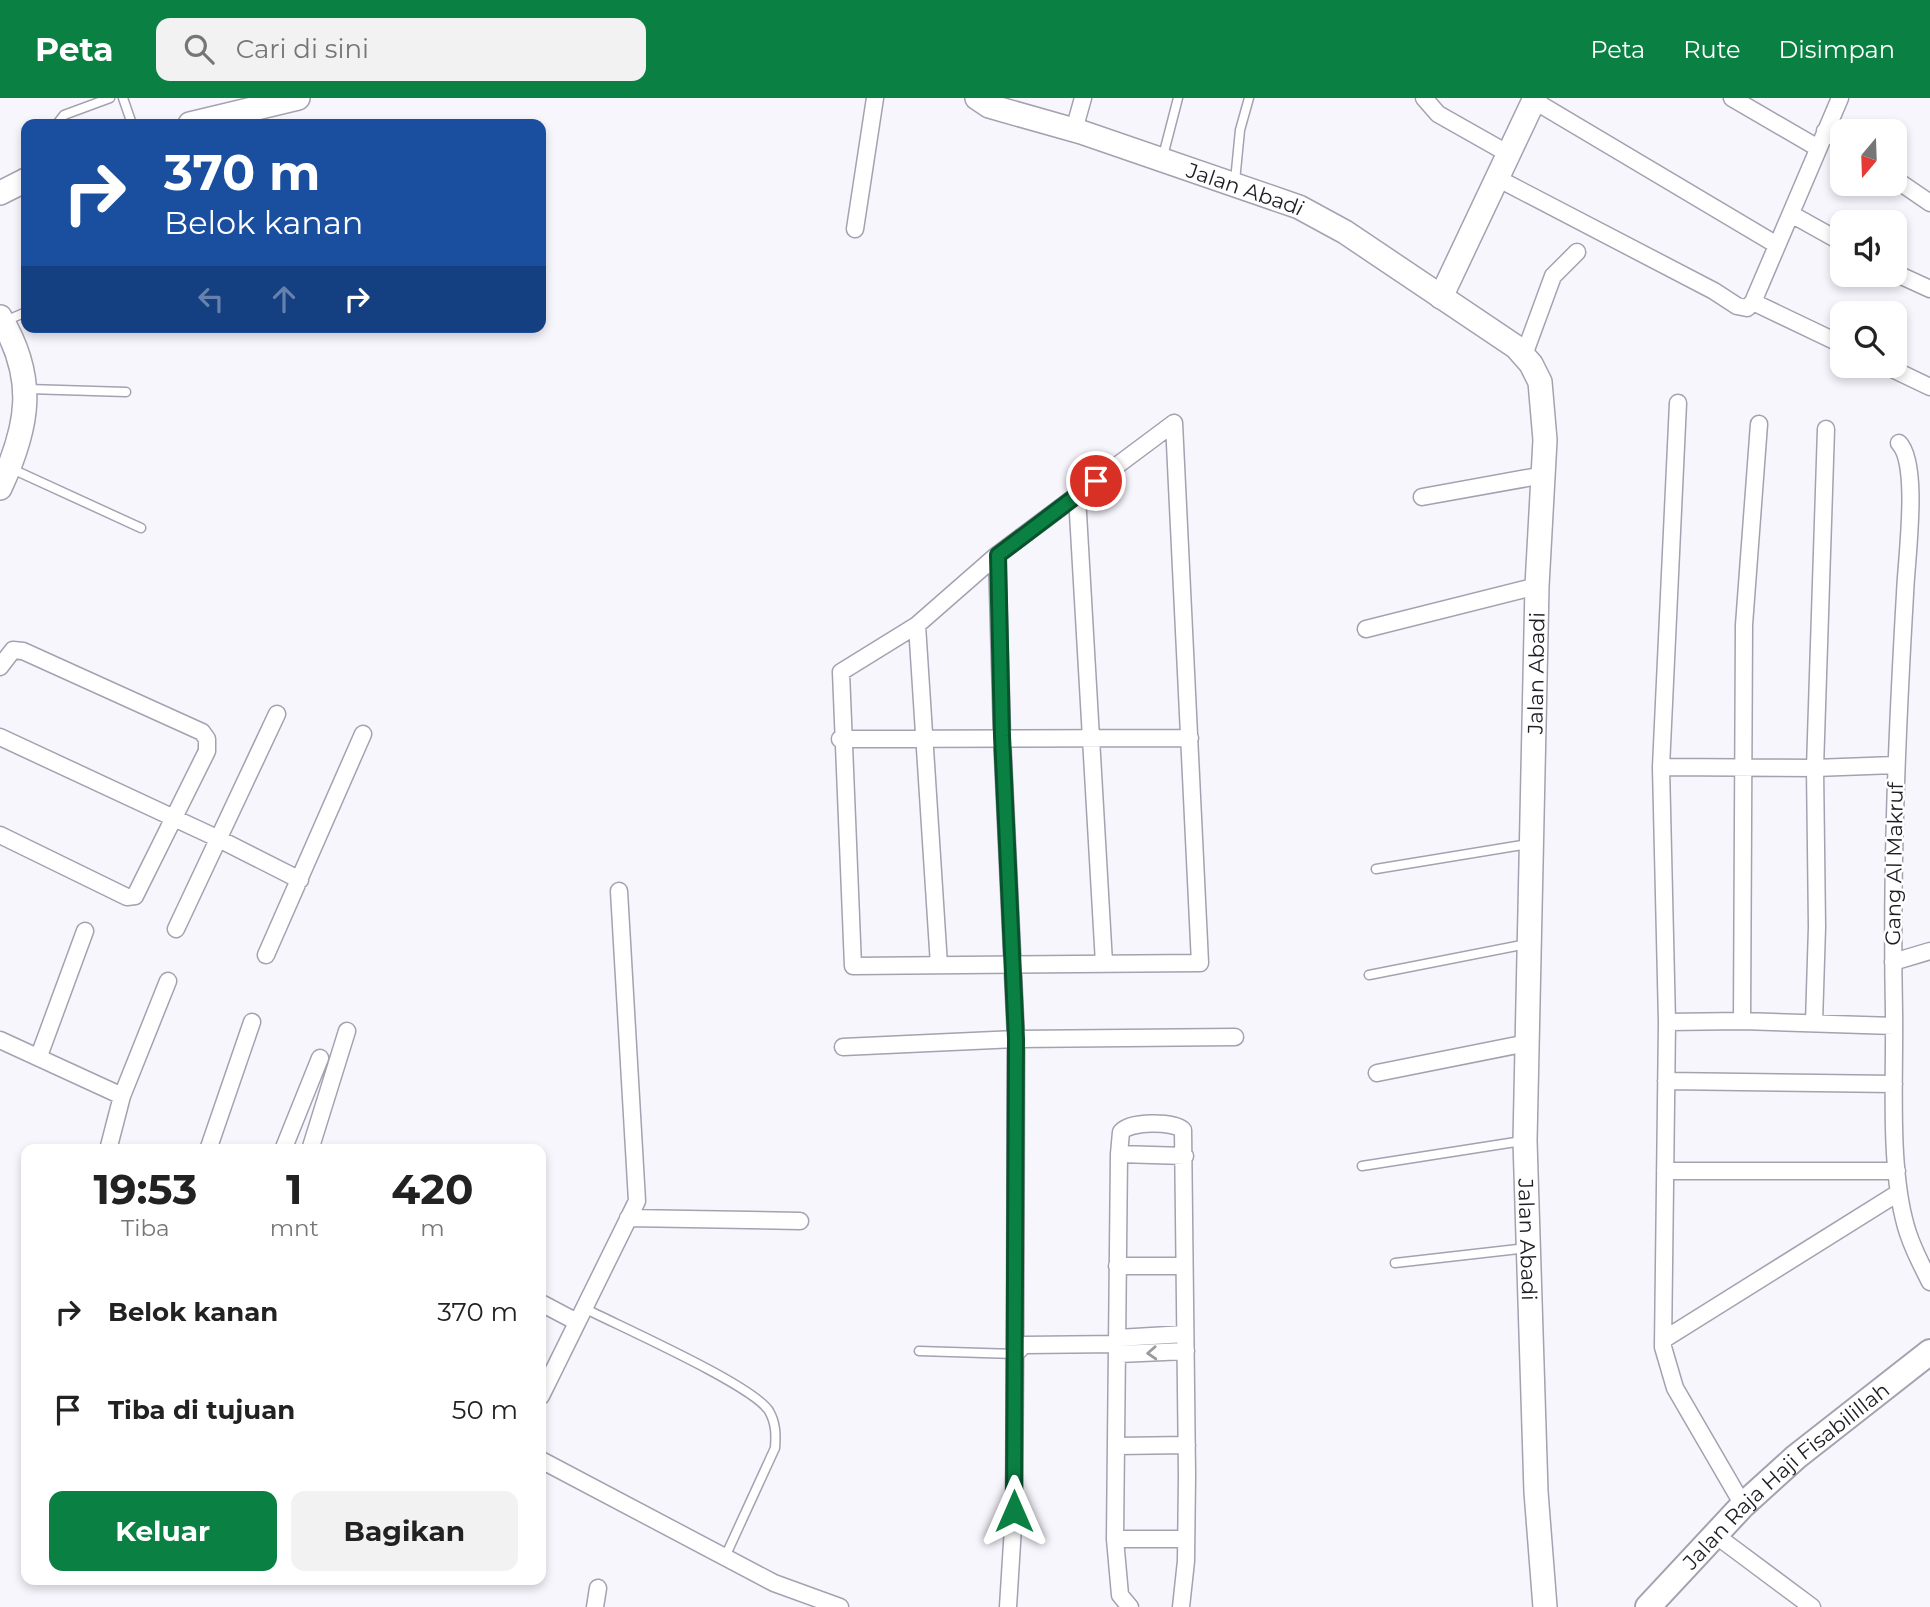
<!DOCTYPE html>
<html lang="id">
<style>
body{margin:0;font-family:Montserrat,sans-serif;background:#f2f2f2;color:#222;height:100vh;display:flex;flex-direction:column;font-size:26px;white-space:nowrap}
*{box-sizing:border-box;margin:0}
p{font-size:23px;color:#767676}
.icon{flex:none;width:38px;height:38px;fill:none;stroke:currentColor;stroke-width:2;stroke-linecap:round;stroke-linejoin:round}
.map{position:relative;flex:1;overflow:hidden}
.sheet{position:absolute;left:21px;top:1046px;width:525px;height:441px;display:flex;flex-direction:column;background:#fff;border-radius:14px;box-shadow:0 4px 10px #0003}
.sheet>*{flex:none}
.top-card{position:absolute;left:21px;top:21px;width:525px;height:214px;border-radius:14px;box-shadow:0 4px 10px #0003;background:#1a4fa0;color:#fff;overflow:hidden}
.needle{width:46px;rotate:199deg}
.buttons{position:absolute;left:1830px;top:21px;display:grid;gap:14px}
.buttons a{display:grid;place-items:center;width:77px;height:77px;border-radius:14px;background:#fff;box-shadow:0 4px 10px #0003;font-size:35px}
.pin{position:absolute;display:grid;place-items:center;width:60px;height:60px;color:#fff;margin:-30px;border:4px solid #fff;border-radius:50%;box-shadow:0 2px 7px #0007}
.me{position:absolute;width:77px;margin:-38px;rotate:0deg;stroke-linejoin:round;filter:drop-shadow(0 0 5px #0008)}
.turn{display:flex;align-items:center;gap:24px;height:147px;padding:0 28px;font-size:32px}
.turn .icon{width:91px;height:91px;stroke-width:2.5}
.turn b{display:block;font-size:49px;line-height:60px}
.lanes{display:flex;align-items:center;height:66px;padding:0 28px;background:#0003;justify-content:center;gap:35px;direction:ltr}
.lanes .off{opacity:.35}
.eta{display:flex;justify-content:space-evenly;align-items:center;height:119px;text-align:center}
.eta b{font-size:42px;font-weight:700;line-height:49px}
.primary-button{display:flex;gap:14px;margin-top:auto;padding:14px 28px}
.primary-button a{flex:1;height:80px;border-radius:14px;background:#0b8043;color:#fff;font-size:28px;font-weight:700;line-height:80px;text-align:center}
.primary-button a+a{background:#f2f2f2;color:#222}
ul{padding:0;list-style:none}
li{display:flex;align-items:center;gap:21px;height:98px;padding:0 28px}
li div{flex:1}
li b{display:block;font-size:26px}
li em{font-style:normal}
header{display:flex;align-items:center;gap:42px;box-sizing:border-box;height:98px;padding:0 35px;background:#0b8043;color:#fff}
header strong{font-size:33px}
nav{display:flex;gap:38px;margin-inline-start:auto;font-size:24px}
.search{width:490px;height:63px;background:#f2f2f2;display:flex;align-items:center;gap:18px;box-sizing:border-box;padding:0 24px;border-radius:14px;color:#767676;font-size:26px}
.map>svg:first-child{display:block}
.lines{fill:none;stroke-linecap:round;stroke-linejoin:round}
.lane-casing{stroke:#a5a1b0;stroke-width:11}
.street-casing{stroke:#a5a1b0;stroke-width:19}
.secondary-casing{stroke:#a5a1b0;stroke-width:26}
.primary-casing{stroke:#a5a1b0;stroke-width:28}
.lane{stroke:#fff;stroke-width:8}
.street{stroke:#fff;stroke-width:16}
.secondary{stroke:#fff;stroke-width:23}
.primary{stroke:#fff;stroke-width:24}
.oneway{stroke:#9a999c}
.route-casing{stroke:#07532c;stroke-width:18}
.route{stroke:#0b8043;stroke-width:12}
.labels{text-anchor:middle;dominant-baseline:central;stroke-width:5;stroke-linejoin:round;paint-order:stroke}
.street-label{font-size:21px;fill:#1f1d23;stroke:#fff}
</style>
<header>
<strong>Peta</strong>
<div class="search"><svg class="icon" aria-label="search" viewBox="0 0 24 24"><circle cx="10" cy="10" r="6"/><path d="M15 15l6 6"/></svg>Cari di sini</div>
<nav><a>Peta</a><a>Rute</a><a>Disimpan</a></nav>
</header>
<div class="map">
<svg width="1930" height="1509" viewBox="0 0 1930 1509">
<rect width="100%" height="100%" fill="#f8f6fd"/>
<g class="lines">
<g class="lane-casing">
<path id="lane" d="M123 0 132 26
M57 26 64 17 110 0
M1163 58 1178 0
M1235 83 1240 32 1249 0
M3 224 26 214
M28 291 126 294
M10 370 141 430
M1376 771 1528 746
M1369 877 1527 846
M1362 1068 1522 1043
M1395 1165 1527 1150
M584 1210C619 1228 753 1287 769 1313 776 1325 776 1337 775 1350L725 1459
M919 1253 1015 1256"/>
</g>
<g class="street-casing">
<path id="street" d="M1424 0 1438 16 1507 55
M1732 0 1818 50
M1533 2 1777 147
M1074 32 1083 0
M1825 33 1843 45
M1495 79 1714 193 1737 208 1747 210 1753 204 1840 0
M1895 81 1930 105
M1791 116 1843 145
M855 131 875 0
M1895 175 1930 191
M1753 204 1843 247
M1524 257 1553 178 1577 154
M1886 268 1930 289
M1678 305 1661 669 1667 924 1663 1249 1675 1290 1743 1407
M1174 325 1200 865 853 868 841 574 917 527 997 457Z
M1899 345C1920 367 1906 463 1905 496 1897 635 1891 774 1894 914 1895 977 1889 1061 1904 1121 1909 1143 1920 1164 1930 1184
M1077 398 1104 865
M1422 399 1544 377
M997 457 1002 638 1016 941 1015 1256
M917 527 939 867
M1366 531 1537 488
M0 569 13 552 23 553 202 634 207 641V653L135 798 127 799 0 737
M0 639 219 741 300 782
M840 641 1190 640
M1661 669 1815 670 1895 667
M176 831 277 616
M266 857 363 636
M1893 864 1930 853
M1742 923 1744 527 1759 326
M1667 924 1742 923 1894 928
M1814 925 1817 829 1815 670 1826 331
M0 942 122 998 108 1052
M843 949 1016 941 1235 939
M39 958 85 833
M1377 975 1527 945
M1666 983 1894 986
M122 998 168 883
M208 1052 252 924
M283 1052 320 960
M310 1052 347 933
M1119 1056 1121 1034C1130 1023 1173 1023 1183 1032L1187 1377 1186 1463 1181 1509
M1665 1073H1897
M628 1120 800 1123
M1117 1168H1184
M541 1205 577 1224
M1118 1240 1185 1236
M1663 1242 1898 1095
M1119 1256 1186 1253
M541 1298 637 1103 619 793
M1117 1348 1187 1347
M541 1362 774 1485 840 1509
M1714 1436 1812 1509
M1115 1441H1186
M595 1509 598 1490
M1008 1509 1014 1413 1015 1256 1024 1247 1119 1246
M1130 1509 1120 1497 1115 1441 1119 1056 1185 1058"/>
</g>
<g class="secondary-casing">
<g id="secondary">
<path id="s1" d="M977 0 989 8 1081 34 1299 109 1345 134 1516 249 1531 266 1540 284 1545 342 1537 488 1525 1043 1536 1394 1545 1509"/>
<path d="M190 26 298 0"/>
<path d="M0 95 26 82"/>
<path d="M1441 199 1535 0"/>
<path d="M0 219C37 280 29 328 0 390"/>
</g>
</g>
<g class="primary-casing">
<g id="primary">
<path id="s2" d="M1648 1509 1743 1407 1796 1359 1930 1254"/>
</g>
</g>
<use href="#lane" class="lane"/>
<use href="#street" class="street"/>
<use href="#secondary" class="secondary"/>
<use href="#primary" class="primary"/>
</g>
<defs><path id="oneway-chevron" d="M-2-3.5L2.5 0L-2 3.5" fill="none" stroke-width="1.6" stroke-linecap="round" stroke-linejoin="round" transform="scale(1.75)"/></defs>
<use class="oneway" href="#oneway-chevron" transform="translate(1152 1255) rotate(177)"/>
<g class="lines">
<g class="route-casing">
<path id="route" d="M1014 1413 1016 941 1002 638 998 457 1096 383"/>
</g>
<use href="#route" class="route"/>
</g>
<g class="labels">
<g class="street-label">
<text stroke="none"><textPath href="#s1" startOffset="284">Jalan Abadi</textPath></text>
<text transform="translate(1536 575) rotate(-89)">Jalan Abadi</text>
<text transform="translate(1894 766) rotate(-89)">Gang Al Makruf</text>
<text stroke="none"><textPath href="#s1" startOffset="1500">Jalan Abadi</textPath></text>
<text stroke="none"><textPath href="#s2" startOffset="191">Jalan Raja Haji Fisabilillah</textPath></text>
</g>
</g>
</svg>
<div class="buttons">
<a><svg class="needle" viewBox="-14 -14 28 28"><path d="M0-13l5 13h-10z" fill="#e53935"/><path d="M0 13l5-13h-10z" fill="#767676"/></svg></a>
<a><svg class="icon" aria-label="sound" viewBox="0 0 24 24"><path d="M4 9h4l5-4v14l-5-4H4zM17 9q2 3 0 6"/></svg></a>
<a><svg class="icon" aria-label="search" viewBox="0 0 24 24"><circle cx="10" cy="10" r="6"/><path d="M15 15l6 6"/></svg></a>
</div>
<div class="pin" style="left:1096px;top:383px;background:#d93025"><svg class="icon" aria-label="arrive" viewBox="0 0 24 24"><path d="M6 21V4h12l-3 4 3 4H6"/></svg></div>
<svg class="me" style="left:1014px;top:1413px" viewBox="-20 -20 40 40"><path d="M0-17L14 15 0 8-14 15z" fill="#0b8043" stroke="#fff" stroke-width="4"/></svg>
<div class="top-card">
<div class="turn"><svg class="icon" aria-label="right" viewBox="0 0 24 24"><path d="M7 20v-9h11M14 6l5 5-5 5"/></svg><div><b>370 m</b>Belok kanan</div></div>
<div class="lanes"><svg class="icon off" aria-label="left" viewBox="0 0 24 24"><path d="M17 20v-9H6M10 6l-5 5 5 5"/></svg><svg class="icon off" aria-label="ahead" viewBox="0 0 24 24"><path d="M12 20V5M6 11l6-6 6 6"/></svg><svg class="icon" aria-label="right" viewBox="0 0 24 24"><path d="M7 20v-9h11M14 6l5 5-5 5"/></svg></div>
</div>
<section class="sheet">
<div class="eta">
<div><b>19:53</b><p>Tiba</p></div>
<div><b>1</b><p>mnt</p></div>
<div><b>420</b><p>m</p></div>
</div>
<ul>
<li><svg class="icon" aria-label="right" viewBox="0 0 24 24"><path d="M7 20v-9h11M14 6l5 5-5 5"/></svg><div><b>Belok kanan</b></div><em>370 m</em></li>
<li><svg class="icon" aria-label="arrive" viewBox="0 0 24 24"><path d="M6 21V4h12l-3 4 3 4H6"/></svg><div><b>Tiba di tujuan</b></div><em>50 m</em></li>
</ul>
<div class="primary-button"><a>Keluar</a><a>Bagikan</a></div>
</section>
</div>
